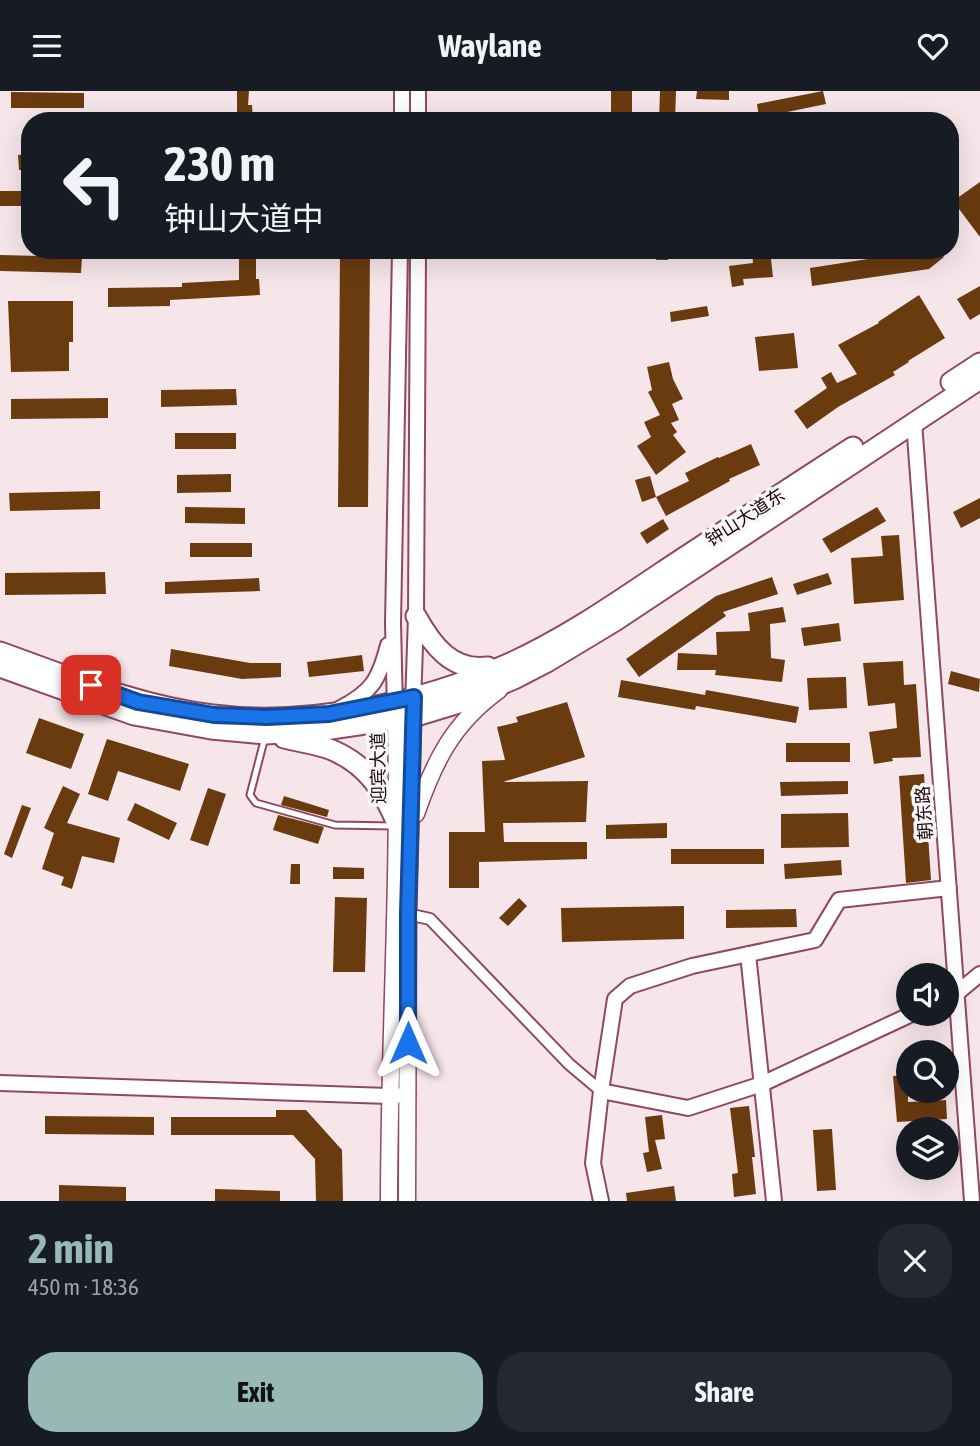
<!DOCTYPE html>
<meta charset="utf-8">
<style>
body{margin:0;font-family:"Asap Condensed","Noto Sans SC",sans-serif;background:#242831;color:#f1f3f6;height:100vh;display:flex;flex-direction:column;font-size:26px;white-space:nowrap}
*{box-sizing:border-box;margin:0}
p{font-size:23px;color:#9ea1a6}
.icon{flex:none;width:38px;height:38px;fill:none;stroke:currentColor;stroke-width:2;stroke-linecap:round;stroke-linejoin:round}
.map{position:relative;height:1110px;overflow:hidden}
.drawer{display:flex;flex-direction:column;background:#171b24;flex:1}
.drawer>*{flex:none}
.banner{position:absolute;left:21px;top:21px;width:938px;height:147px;border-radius:28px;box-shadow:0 7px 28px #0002;background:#171b24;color:#f1f3f6;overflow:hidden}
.buttons{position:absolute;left:896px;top:872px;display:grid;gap:14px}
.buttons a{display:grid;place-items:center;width:63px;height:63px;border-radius:50%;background:#171b24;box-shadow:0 7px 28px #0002;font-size:35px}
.pin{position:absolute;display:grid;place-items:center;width:60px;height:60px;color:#fff;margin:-30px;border-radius:14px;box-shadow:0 4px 10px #0006}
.me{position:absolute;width:77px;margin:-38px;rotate:0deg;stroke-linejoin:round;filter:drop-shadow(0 0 5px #0008)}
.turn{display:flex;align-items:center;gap:24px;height:147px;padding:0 28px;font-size:32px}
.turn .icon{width:91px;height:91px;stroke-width:2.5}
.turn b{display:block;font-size:49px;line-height:60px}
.round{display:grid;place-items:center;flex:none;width:74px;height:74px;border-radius:28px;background:#242831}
.headline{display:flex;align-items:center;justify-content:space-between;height:119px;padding:0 28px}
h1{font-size:42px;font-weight:700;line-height:52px;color:#98b8b4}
.cta{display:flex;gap:14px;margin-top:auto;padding:14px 28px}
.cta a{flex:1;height:80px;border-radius:28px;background:#98b8b4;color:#111;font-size:28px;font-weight:700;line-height:80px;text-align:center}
.cta a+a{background:#242831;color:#f1f3f6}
header{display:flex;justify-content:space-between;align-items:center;height:91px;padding:0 28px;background:#171b24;font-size:32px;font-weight:700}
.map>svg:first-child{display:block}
.building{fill:#6a3b0f}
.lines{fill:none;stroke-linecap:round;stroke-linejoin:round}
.lane-casing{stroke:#904861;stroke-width:9}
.street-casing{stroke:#904861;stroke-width:14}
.secondary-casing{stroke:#904861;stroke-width:18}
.primary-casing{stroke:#904861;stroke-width:19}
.highway-casing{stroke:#904861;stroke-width:23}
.lane{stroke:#fff;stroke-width:5}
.street{stroke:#fff;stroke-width:10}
.secondary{stroke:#fff;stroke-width:14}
.primary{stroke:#fff;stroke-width:16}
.highway{stroke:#fff;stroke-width:19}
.route-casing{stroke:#114b97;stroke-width:18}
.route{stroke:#1a73e8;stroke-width:12}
.labels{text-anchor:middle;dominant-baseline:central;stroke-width:7;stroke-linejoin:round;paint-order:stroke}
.street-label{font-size:18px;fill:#20050f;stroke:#f7f7f7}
</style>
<header><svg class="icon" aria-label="menu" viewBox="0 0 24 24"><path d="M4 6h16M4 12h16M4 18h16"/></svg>Waylane<svg class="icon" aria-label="heart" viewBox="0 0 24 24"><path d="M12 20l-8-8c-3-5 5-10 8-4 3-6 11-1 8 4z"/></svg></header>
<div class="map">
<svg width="980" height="1110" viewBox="0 0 980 1110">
<rect width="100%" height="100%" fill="#f6e5e9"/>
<path class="building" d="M237 0H249L248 14H252L253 30H237Z
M611 0H632V30H611Z
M660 0H676L675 30H659Z
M697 0H729V9L696 8Z
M823 0 826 13 759 27 757 13Z
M11 1 84 2V17H11Z
M30 63V79H19L18 64Z
M980 91V146L953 110Z
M0 100H30V115H0Z
M239 159H256V188H259L260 204 170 209V215L108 216V197L182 196V192L239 189Z
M340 159H370L368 416H338Z
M656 159H668V169H656Z
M752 159H770L773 186 743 188 744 194 732 196 729 175 753 172Z
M911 159H938L944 166 929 178 812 195 810 177 913 161Z
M0 164 82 166 81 182 0 180Z
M980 195V223L970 229 957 208Z
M919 204 945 247 908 270 909 271 893 281 895 284 838 316 807 338 794 320 827 297 821 287 831 281 837 292 857 283 838 254 879 232 878 231Z
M8 210H73V251H69V280L11 281Z
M707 215 709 225 671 231 670 221Z
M794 242 798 277 759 280 755 246Z
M669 271 673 288 683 308 672 313 679 329 671 332 677 341 673 344 686 361 656 384 637 355 651 346 644 331 660 324 648 301 652 299 647 276Z
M236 298 237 314 161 316V299Z
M108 307V327L11 328V308Z
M175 342H236V358H175Z
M751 353 760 374 729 388 730 390 666 425 656 406 689 390 685 382 718 366 719 367Z
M231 383V401L177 402V384Z
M650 385 656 406 642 411 635 389Z
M100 400V418L10 420 9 402Z
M980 407V427L961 437 953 421Z
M185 416 245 417V433L185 432Z
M877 416 886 430 831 462 822 448Z
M663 428 669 438 647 453 640 442Z
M899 444 904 509 854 513 851 467 883 465 881 445Z
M190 452H252V466H190Z
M105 481 106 503 5 504V482Z
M828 482 832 493 797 504 793 493Z
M772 486 778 503 723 521 726 525 639 586 626 568 716 505Z
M259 487 260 500 165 503V491Z
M783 516 786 531 770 533 771 567 785 569 782 591 715 584 716 579H677L678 562 717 564 716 541 750 540 748 522Z
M839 532 841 550 804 555 801 537Z
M171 558 250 572H281V586L242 588 169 575Z
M362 564 364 580 309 586 307 571Z
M903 570 904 594 916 593 921 666 892 667 893 670 874 673 869 641 897 637 895 612 868 615 863 572Z
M951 580 980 588 979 601 948 593Z
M846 586 847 617 809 619 807 587Z
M621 589 705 604 706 599 799 616 796 632 696 615 695 619 618 606Z
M567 611 585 666 503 691 588 690 586 731 503 732 504 751H587V768L479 771V797H449V741H485L482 670 505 669 497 636 518 631 516 626Z
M39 627 84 643 71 678 26 662Z
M107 648 189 673 180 700 118 680 108 710 88 703Z
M786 652H850V671H786Z
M924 683 931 789 906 792 899 685Z
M848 690V703L781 705 780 691Z
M63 695 80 703 67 732 120 747 114 772 82 765 72 798 61 794 64 786 42 778 54 742 44 737Z
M208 697 226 703 208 755 190 749Z
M284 705 329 719 327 726 281 714Z
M135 712 177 732 169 749 127 729Z
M22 714 31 717 12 767 4 763Z
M848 722 849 756 781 757V723Z
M278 724 324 736 318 753 273 739Z
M667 732V747L606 748V734Z
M671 758H764V773H671Z
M841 769 842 784 785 788 784 773Z
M291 773H300V793H290Z
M333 776 364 777V788H333Z
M335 806 367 807 365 881H333Z
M519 807 527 815 508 835 499 827Z
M684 815V848L562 851 561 817Z
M796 818 797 836 726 837V819Z
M908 984V1011L946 1009 947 1028 897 1031 893 985Z
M749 1015 755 1066H752L756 1103 734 1106 732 1083 738 1082 730 1017Z
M276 1019H306L342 1059 343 1110H316L315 1068 293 1044H171V1026H276Z
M662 1024 665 1048 655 1049 662 1078 647 1081 643 1062 649 1061 645 1026Z
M45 1025 154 1026V1044L45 1043Z
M832 1038 836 1099 817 1100 813 1039Z
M59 1094 126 1096V1110H59Z
M674 1095 676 1110H627L626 1102Z
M215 1098 280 1100V1110H215Z"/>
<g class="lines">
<g class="lane-casing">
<path id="lane" d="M265 646 250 704 256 712 335 734 394 735"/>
</g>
<g class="street-casing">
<path id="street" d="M403 822 430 828 569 973 601 1000"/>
</g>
<g class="secondary-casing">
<path id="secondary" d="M402 30V0
M418 30V0
M914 331 972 1110
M413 614 416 525 418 159
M339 618C372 601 379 589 388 554
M395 620 393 532 400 159
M748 863 774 1110
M947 907 957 902 980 883
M0 992 389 1005 408 1004
M601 1000 688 1017 762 993 914 922
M601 1110 593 1072 601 1000 615 908 630 895 692 875 815 849 839 809 949 797"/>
</g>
<g class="primary-casing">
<path id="primary" d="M416 723C434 671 452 633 499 599
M389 1110C389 950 400 789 396 629
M407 1110 408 822 413 626"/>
</g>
<g class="highway-casing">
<path id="highway" d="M951 291 980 272
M416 525C432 554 452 581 488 576
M0 561C70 586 138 615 213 624 308 636 420 612 508 573 562 549 613 514 662 481 726 439 789 397 853 356
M0 576 134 624 211 638 266 643 324 639 413 626 456 613 514 588 547 571 615 530 980 288
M284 647C299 651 318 653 332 659 368 674 384 701 398 735"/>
</g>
<use href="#lane" class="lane"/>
<use href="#street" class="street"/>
<use href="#secondary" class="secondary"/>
<use href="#primary" class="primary"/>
<use href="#highway" class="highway"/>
</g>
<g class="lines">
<g class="route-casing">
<path id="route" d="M91 594 138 611 214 624 267 626 329 623 414 606 408 822V952"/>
</g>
<use href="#route" class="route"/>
</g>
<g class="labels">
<g class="street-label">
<text transform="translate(745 426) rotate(-33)">钟山大道东</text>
<text transform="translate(378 677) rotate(-91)">迎宾大道</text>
<text transform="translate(924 722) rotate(-94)">朝东路</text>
</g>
</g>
</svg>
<div class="buttons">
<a><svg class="icon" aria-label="sound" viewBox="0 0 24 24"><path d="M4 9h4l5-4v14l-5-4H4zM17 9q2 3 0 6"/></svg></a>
<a><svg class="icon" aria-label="search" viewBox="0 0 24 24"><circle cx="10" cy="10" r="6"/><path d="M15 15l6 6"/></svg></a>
<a><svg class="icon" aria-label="layers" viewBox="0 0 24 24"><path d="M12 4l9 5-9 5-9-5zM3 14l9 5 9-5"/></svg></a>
</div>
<div class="pin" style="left:91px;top:594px;background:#d93025"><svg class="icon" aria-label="arrive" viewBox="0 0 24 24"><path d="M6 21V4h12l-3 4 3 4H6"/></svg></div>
<svg class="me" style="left:408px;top:952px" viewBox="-20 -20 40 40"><path d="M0-17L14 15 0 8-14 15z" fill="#1a73e8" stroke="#fff" stroke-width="4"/></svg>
<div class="banner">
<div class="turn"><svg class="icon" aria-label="left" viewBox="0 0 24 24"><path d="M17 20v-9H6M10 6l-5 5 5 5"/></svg><div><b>230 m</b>钟山大道中</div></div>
</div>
</div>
<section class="drawer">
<div class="headline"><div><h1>2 min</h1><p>450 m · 18:36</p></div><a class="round"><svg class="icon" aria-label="close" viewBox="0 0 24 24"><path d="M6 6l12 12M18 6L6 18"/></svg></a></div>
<div class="cta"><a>Exit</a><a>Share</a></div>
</section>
